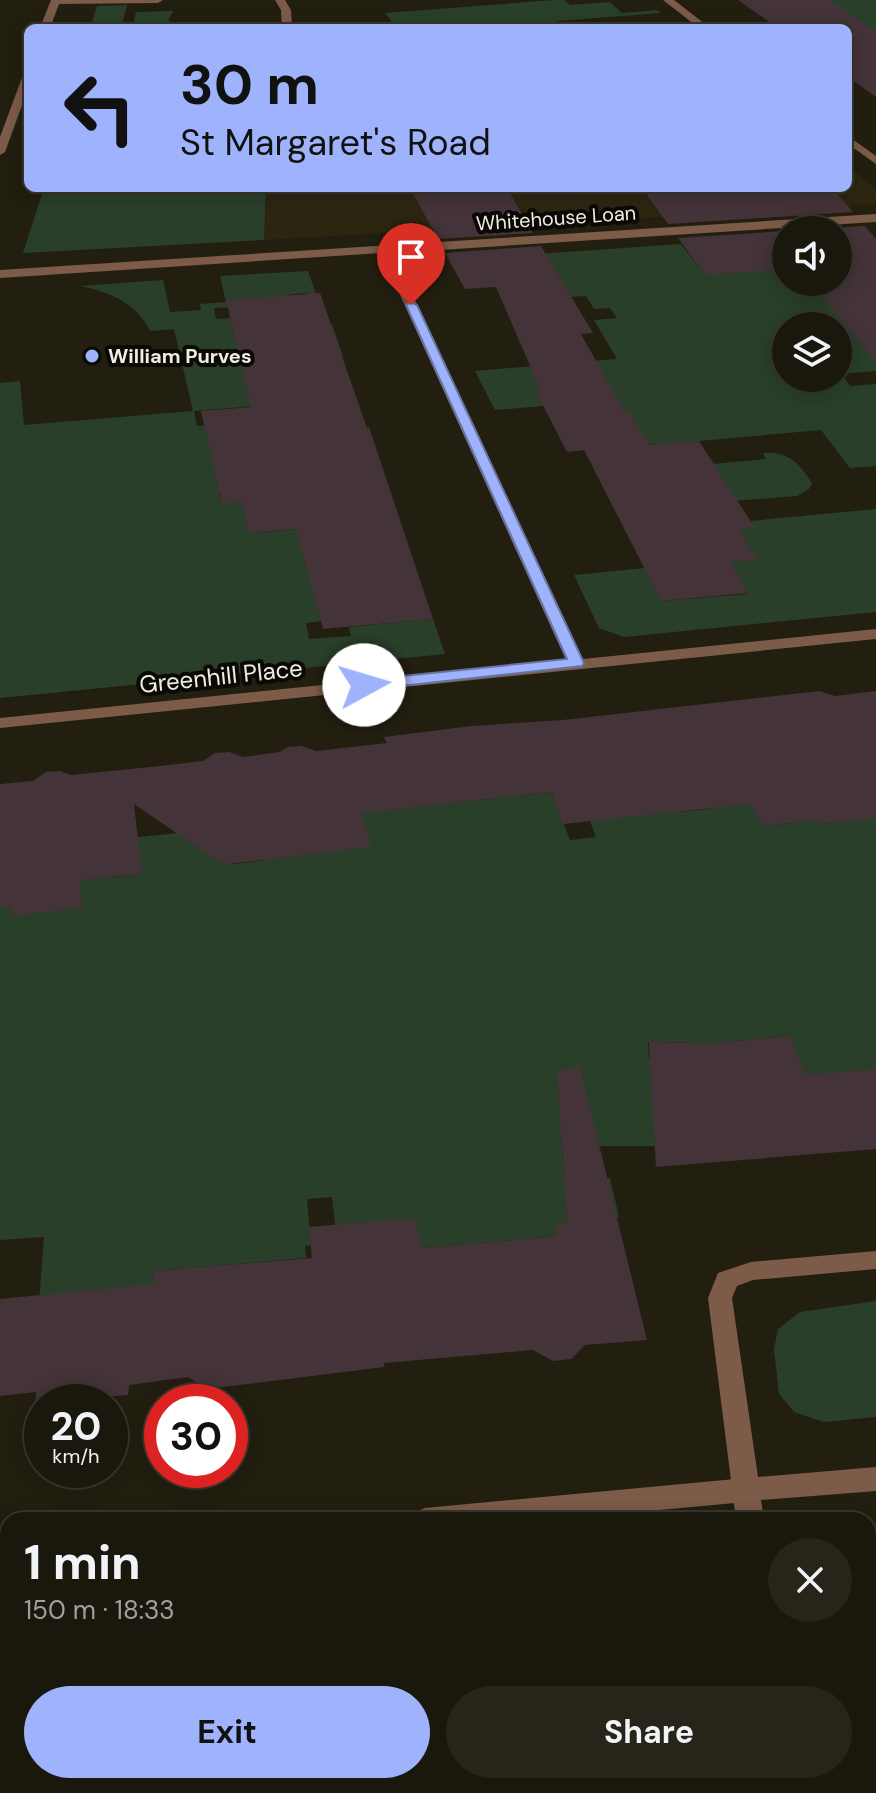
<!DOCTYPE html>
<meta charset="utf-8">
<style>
body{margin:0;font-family:"DM Sans",sans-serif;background:#27241a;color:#f1f3f6;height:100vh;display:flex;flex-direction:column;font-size:30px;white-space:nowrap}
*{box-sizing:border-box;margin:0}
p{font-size:26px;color:#9f9f9d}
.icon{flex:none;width:44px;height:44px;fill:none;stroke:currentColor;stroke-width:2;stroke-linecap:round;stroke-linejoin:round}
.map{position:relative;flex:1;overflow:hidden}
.side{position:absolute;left:0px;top:1512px;width:876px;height:282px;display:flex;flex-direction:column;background:#1a170c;border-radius:24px 24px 0 0;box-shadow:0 4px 20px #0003,0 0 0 2px #38362d}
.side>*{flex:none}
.top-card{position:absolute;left:24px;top:24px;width:828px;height:168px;border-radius:12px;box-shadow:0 4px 20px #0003,0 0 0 2px #38362d;background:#9fb3fd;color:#111;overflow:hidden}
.controls{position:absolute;left:772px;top:216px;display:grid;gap:16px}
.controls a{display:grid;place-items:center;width:80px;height:80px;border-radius:50%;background:#1a170c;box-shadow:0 4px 20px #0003,0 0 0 2px #38362d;font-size:40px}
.speed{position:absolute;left:24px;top:1384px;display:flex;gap:16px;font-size:40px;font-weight:700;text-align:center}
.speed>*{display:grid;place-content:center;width:104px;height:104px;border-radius:50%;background:#1a170c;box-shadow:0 4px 20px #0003,0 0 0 2px #38362d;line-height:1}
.speed small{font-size:20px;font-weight:400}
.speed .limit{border:12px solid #d22;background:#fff;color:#111}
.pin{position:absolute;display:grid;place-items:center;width:68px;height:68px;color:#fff;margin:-82px -34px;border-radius:50% 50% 50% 0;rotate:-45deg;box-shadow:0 0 8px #0007}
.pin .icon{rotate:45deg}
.me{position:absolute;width:88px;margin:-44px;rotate:84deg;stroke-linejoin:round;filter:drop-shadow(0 0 6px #0008)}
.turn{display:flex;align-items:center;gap:28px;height:168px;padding:0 24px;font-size:36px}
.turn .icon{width:104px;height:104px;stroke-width:2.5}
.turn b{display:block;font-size:56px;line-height:68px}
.round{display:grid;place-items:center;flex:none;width:84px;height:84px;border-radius:42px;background:#27241a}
.head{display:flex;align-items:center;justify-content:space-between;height:136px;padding:0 24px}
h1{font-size:48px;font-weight:700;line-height:60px}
.primary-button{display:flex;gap:16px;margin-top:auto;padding:16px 24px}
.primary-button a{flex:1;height:92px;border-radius:48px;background:#9fb3fd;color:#111;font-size:32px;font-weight:700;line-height:92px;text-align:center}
.primary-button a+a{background:#27241a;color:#f1f3f6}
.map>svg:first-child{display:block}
.built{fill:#2c2611}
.green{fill:#293f29;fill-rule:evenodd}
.building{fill:#443339}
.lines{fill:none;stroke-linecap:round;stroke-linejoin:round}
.minor{fill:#7c5b48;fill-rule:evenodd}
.tertiary{fill:#7c5b48;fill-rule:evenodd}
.route{fill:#9fb3fd;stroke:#6774a4;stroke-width:2}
.poi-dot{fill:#9fb3fd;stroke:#0a0904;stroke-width:3}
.labels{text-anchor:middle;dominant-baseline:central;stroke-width:8;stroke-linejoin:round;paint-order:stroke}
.far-street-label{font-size:20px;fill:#efede3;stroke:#0a0904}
.far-poi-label{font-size:20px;font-weight:bold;fill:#efede3;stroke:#0a0904;text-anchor:start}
.street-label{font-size:24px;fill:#efede3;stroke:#0a0904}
</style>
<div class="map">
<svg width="876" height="1793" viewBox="0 0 876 1793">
<rect width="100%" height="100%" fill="#221f10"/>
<path class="built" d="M848 166 876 189V204L264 240 267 188H848Z"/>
<path class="green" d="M554 0H564L570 5 610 2 622 13 657 10 661 13 559 21 540 28H397L385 13Z
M830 0H876V46L848 28Z
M127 5 121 28H90L97 6Z
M173 11 168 21 173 22 172 28H132L136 12Z
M44 188H289L266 191 264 240 23 253Z
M681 244 705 275 786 262V282L876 285V371L842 374 850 386 876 384V466L850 468 821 430 699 441 712 464 766 459 763 453C788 451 799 463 812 483L809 489 797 496 693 504 659 444 612 448 634 419 580 386 536 390 543 406 495 410 475 371 617 359 594 320 617 318 610 308 594 309 586 296 571 297 450 260ZM786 326H838V378H786Z
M308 271 317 297C299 286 274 302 254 305 241 307 228 307 214 308L216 319 230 318 238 348 296 327 332 324 343 357 272 362 356 398 194 411 197 426 245 423 219 493 222 503 311 496 245 515 250 533 320 527 321 621 306 623 309 639 351 636 349 627 433 619 445 654 0 698V383L20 381 24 425 193 411 174 329 150 331C137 303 109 292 81 286L163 280 170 312 201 310 200 304 226 302 220 276Z
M876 509V612L624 637 599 628 574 575 645 568 661 601 747 594 730 562 756 559 714 532 754 528 750 521Z
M789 766 821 824 865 819 876 790V1069L805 1077 789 1036 726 1042 656 1146H562L564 1177 610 1178 619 1217 557 1223 558 1236 421 1248 337 1243 332 1197 307 1199 311 1245 305 1246 306 1258 154 1271V1295L39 1303 44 1237 0 1240V907L67 858 113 877 142 874 130 838 235 827 207 851 209 855 233 864 263 860 261 842 293 820 551 792 570 840 596 837 581 798 668 789 678 812 709 809 740 782 763 826 792 823ZM648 1042H686L688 1060 649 1058Z
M876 1301V1417L824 1422 794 1412 779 1394 774 1349 778 1329 800 1312Z
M868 1724 876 1751V1793H846L845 1786H868Z
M374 1786H717V1793H374Z"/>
<path class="building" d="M738 0H830L876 32V97L848 77V28H778Z
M410 188H507L533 233 438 239Z
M642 188H832L853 212 668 224Z
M865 226 876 239V362L810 282H838V230H798Z
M786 231V269L705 275 678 238Z
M541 246 593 333 581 334 624 411 631 415 650 445 699 441 755 528 739 530 757 560 730 562 748 593 661 601 584 450 567 452 535 390 540 389 496 287 465 289 445 253Z
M320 293 367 428 369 427 433 619 323 629 296 529 249 533 242 502 222 504 201 411 251 407 226 300Z
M819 691 835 696 876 691V818L821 824 818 820 763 826 751 804 563 824 551 792 362 813 371 847 227 864 213 858 134 804 142 874 80 880 82 908 12 916 11 906 0 907V784L33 781 46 772 60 771 71 775 160 766 203 761 215 753 229 752 243 757 280 752 288 747 301 746 316 751 387 743 384 737 471 726 563 720Z
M790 1036 805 1075 876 1069V1149L656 1167 649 1042 714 1043Z
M580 1067 647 1340 585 1345 571 1359 553 1361 533 1350 384 1363V1367L223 1387 205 1388 188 1377 129 1385 128 1395 36 1403V1392L0 1396V1299L154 1284 153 1271 312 1258 309 1227 416 1218 421 1248 558 1236 556 1223 567 1222 557 1071Z"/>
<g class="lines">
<path class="minor" d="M163 0 158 3 59 4 50 28H40L51 0Z
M275 0H285L291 10 292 28H282L281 10Z
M28 72V89L5 152 0 155V137L23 75Z
M876 214V222L393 253 583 659 876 629V639L0 728V718L566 660 381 253 0 278V270Z
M746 1478 756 1482 760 1490 756 1498 746 1502 551 1520H411L415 1512 425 1508Z
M8 1547V1571L0 1572V1548Z"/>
<path class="tertiary" d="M663 0H674L710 28H699Z
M848 136 876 156V164L848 144Z
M876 1251V1269L753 1280 737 1286 732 1298 758 1477 876 1467V1491L761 1500 764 1520H736L708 1298 718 1273 751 1262Z
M766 1786H796V1793H766Z"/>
</g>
<path class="route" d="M411 302 417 305 584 663 582 666 364 690 356 685 364 680 567 659 406 305Z"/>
<circle class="poi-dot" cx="92" cy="356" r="8"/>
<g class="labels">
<g class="far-street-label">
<text transform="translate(556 218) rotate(-4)">Whitehouse Loan</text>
</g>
<g class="far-poi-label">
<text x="108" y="356">William Purves</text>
</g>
<g class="street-label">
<text transform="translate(221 676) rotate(-6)">Greenhill Place</text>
</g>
</g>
</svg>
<div class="controls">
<a><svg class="icon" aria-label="sound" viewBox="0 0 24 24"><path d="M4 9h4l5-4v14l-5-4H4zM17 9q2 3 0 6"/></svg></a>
<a><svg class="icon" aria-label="layers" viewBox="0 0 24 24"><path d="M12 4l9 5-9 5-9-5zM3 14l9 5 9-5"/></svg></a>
</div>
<div class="speed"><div>20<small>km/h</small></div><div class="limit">30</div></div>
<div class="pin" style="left:411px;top:305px;background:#d93025"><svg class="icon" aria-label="arrive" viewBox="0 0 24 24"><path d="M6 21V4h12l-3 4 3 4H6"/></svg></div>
<svg class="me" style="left:364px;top:685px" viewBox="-20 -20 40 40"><circle r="19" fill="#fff"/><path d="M0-13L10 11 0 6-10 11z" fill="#9fb3fd"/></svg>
<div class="top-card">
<div class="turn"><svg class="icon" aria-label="left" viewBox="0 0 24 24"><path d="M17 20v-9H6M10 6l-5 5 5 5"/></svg><div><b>30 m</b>St Margaret's Road</div></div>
</div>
<section class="side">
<div class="head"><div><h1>1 min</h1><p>150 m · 18:33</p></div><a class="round"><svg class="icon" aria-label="close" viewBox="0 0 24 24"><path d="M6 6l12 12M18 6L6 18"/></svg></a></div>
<div class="primary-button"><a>Exit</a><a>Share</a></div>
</section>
</div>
